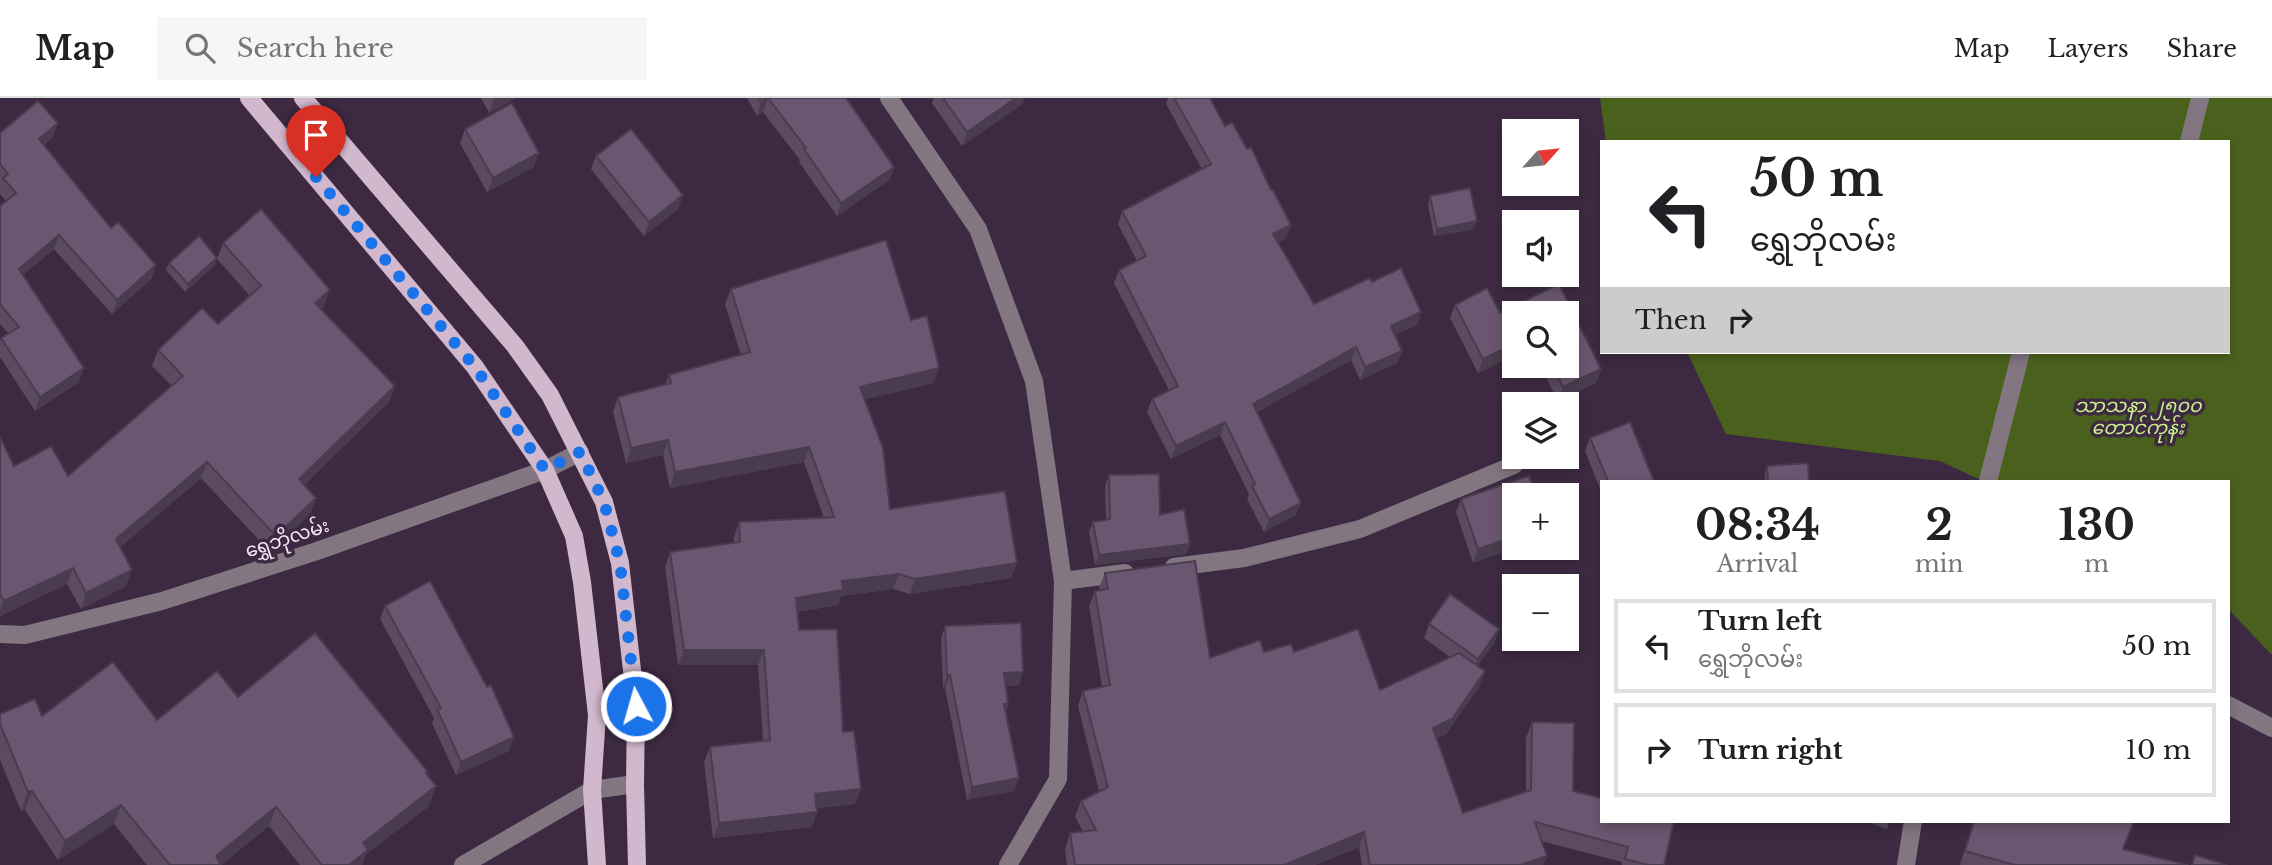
<!DOCTYPE html>
<meta charset="utf-8">
<style>
body{margin:0;font-family:"Libre Baskerville","Noto Sans Myanmar",serif;background:#f6f6f6;color:#202124;height:100vh;display:flex;flex-direction:column;font-size:26px;white-space:nowrap}
*{box-sizing:border-box;margin:0}
p{font-size:23px;color:#757577}
.icon{flex:none;width:38px;height:38px;fill:none;stroke:currentColor;stroke-width:2;stroke-linecap:round;stroke-linejoin:round}
.map{position:relative;flex:1;overflow:hidden}
.drawer{position:absolute;left:1600px;top:382px;width:630px;height:343px;display:flex;flex-direction:column;background:#fff;border-radius:0px;box-shadow:0 4px 10px #0003}
.drawer>*{flex:none}
.hud{position:absolute;left:1600px;top:42px;width:630px;height:214px;border-radius:0px;box-shadow:0 4px 10px #0003;background:#fff;color:#202124;overflow:hidden}
.needle{width:46px;rotate:63deg}
.tools{position:absolute;left:1502px;top:21px;display:grid;gap:14px}
.tools a{display:grid;place-items:center;width:77px;height:77px;border-radius:0px;background:#fff;box-shadow:0 4px 10px #0003;font-size:35px}
.pin{position:absolute;display:grid;place-items:center;width:60px;height:60px;color:#fff;margin:-72px -30px;border-radius:50% 50% 50% 0;rotate:-45deg;box-shadow:0 0 7px #0007}
.pin .icon{rotate:45deg}
.me{position:absolute;width:77px;margin:-38px;rotate:354deg;stroke-linejoin:round;filter:drop-shadow(0 0 5px #0008)}
.turn{display:flex;align-items:center;gap:24px;height:147px;padding:0 35px;font-size:32px}
.turn .icon{width:91px;height:91px;stroke-width:2.5}
.turn b{display:block;font-size:49px;line-height:60px}
.then{display:flex;align-items:center;height:66px;padding:0 35px;background:#0003;gap:14px;font-size:26px}
.eta{display:flex;justify-content:space-evenly;align-items:center;height:119px;text-align:center}
.eta b{font-size:42px;font-weight:800;line-height:49px}
ul{padding:0;list-style:none}
li{display:flex;align-items:center;gap:21px;height:94px;margin:0 14px 10px;padding:0 21px;border:4px solid #e0e0e0;border-radius:0px}
li div{flex:1}
li b{display:block;font-size:26px}
li em{font-style:normal}
header{display:flex;align-items:center;gap:42px;box-sizing:border-box;height:98px;padding:0 35px;background:#fff;border-bottom:2px solid #e0e0e0}
header strong{font-size:33px}
nav{display:flex;gap:38px;margin-inline-start:auto;font-size:24px}
.search{width:490px;height:63px;background:#f6f6f6;display:flex;align-items:center;gap:18px;box-sizing:border-box;padding:0 24px;border-radius:0px;color:#757577;font-size:26px}
.map>svg:first-child{display:block}
.green{fill:#4a611d}
.lines{fill:none;stroke-linecap:round;stroke-linejoin:round}
.minor{stroke:#827680;stroke-width:18}
.major{stroke:#d2b8cd;stroke-width:18}
.wall{fill:#5b4a60}
.shaded-wall{fill:#4a3c4e}
.building{fill:#6a5670;stroke:#4a3c4e;stroke-width:2}
.route{stroke:#1a73e8;stroke-width:12;stroke-dasharray:0 21.6}
.labels{text-anchor:middle;dominant-baseline:central;stroke-width:7;stroke-linejoin:round;paint-order:stroke}
.park-label{font-size:19px;font-style:italic;fill:#caef8c;stroke:#3d2a42}
.street-label{font-size:19px;fill:#f6eaf9;stroke:#3d2a42}
</style>
<header>
<strong>Map</strong>
<div class="search"><svg class="icon" aria-label="search" viewBox="0 0 24 24"><circle cx="10" cy="10" r="6"/><path d="M15 15l6 6"/></svg>Search here</div>
<nav><a>Map</a><a>Layers</a><a>Share</a></nav>
</header>
<div class="map">
<svg width="2272" height="767" viewBox="0 0 2272 767">
<rect width="100%" height="100%" fill="#3d2a42"/>
<path class="green" d="M1600 0H2272V557L2228 511V383H1983L1940 363 1726 336 1687 254H2228V44H1606Z"/>
<g class="lines">
<path class="minor" d="M889 0 978 131 1034 283 1063 483 1058 681 1008 767
M2189 44 2200 0
M1988 383 2021 254
M1174 469 1244 460 1360 431 1514 367
M1063 483 1125 475
M0 536 25 537 162 503 317 453 545 372 580 354
M2228 607 2272 630
M463 767 592 692 635 686
M1906 767 1913 723"/>
<path class="major" d="M249 0 475 269 545 372 574 438 582 484 597 617 592 692 597 767
M303 0 515 248 550 297 604 404 620 465 636 608 635 686 637 767"/>
</g>
<path class="wall" d="M481 0H516L489 15Z
M747 0H846L894 69 889 82 837 118 799 64 800 62 763 14 757 18Z
M934 0H1025L1022 6 962 48 932 5Z
M1168 0H1210L1225 28 1247 51 1291 127 1286 140 1278 144 1314 206 1372 184 1421 214 1417 227 1395 237 1402 253 1397 265 1360 282 1351 262 1257 314 1296 417 1264 434 1247 401 1249 396 1220 337 1171 361 1147 314 1152 301 1169 292 1114 185 1119 172 1137 163 1118 126 1122 113 1202 71 1166 6Z
M465 31 534 69 487 94 460 45Z
M0 35 53 39 44 47 111 130 156 167 151 181 112 216 54 151 23 177 79 284 35 313 0 259V243L1 240 8 235 0 226V108L6 103 0 96Z
M596 58 683 97 678 111 644 138 591 71Z
M1430 98 1474 131 1434 138 1428 106Z
M223 145 324 208 321 211 395 288 389 304 304 387 316 400 310 416 270 454 201 380 120 449 126 488 81 511 67 486 0 518V339L14 368 68 378 172 288 152 268 158 252 218 226 250 198 217 161Z
M169 165 215 167 185 194 166 172Z
M1559 186 1601 271 1596 285 1558 303 1540 268H1566V215H1514V257L1478 275 1450 220 1455 207 1487 190 1500 215Z
M731 191 911 222 934 285 865 301 890 411 1011 480 910 496 893 491 841 498 838 507 797 514 799 532 843 634 855 706 817 710V714L812 729 713 740 704 664 710 649 763 643 758 567H678L665 469 670 454 734 445V439L739 424 824 420 804 364 670 390 663 357 626 365 613 314 618 299 665 287 669 277 741 257 725 206Z
M1590 340 1654 383H1601V393L1585 353Z
M1767 368 1809 383H1765V375Z
M1109 377 1160 417 1190 446 1186 456 1095 467 1089 434 1093 424 1106 422 1105 387Z
M1529 378 1473 465 1456 414 1461 401Z
M1105 475 1210 560 1264 554H1294L1380 592 1450 559 1424 540 1429 526 1499 531 1494 545 1477 568 1479 589 1446 636 1436 641 1463 715 1526 694V640L1532 624 1573 693 1664 767H1622V764L1541 743 1547 758 1543 767H1362L1359 749 1315 767H1067L1065 751 1070 735 1083 734 1075 718 1081 703 1099 693 1078 608 1083 593 1102 589 1089 508 1095 493 1100 492 1099 490Z
M385 508 509 653 456 677 432 625 434 620 380 521Z
M945 528 1019 587 1006 588 1008 606 1006 613 1019 680 1014 693 967 702 945 590H943L941 541Z
M238 599 427 677 429 708 366 756 362 767H300L269 728 221 767H147L114 726 58 762 25 712 21 713 0 662V616L157 622Z
M1865 723H1890L1887 731Z
M1973 723H2134L2123 751 2188 767H1960Z"/>
<path class="shaded-wall" d="M495 0H516L489 15 494 1Z
M768 0 763 14 757 18 761 4Z
M1016 0H1025L1022 6 962 48 967 34Z
M58 25 53 39 34 55 39 41Z
M539 55 534 69 487 94 493 80Z
M894 69 889 82 837 118 841 105Z
M683 97 678 111 644 138 649 124Z
M1477 123 1474 131 1434 138 1437 131Z
M1291 127 1286 140 1268 149 1273 136Z
M59 137 54 151 14 185 19 171Z
M217 160 215 167 185 194 188 186Z
M156 167 151 181 112 216 117 202Z
M330 192 324 208 310 221 315 205Z
M1421 214 1417 227 1386 241 1391 228Z
M1514 246V257L1478 275 1483 261Z
M1356 249 1351 262 1248 319 1253 306Z
M1402 253 1397 265 1360 282 1365 269Z
M84 270 79 284 35 313 40 299Z
M939 270 934 285 854 304 860 289Z
M1601 271 1596 285 1558 303 1563 289Z
M395 288 389 304 293 397 299 381Z
M1225 324 1220 337 1171 361 1176 348Z
M668 342 663 357 626 365 631 350Z
M809 349 804 364 670 390 675 374Z
M207 364 201 380 110 457 116 441Z
M316 400 310 416 270 454 276 438Z
M1301 405 1296 417 1264 434 1269 421Z
M1514 439V450H1517L1473 465 1478 451Z
M1190 446 1186 456 1095 467 1099 457Z
M1017 465 1011 480 910 496 915 481Z
M73 470 67 486 0 518V513L4 503Z
M132 472 126 488 81 511 86 495Z
M899 476 893 491 841 498 838 507 790 515 796 500 842 483Z
M1499 531 1494 545 1473 575 1478 561Z
M684 552H764L758 567H678Z
M1485 573 1479 589 1446 636 1427 645 1433 630Z
M1023 574 1019 587 999 588 1004 575Z
M947 577H950L945 590H943Z
M514 639 509 653 456 677 461 664Z
M1019 680 1014 693 967 702 972 689Z
M436 688 429 708 366 756 362 767H349L363 745Z
M861 691 855 706 810 711 815 696Z
M32 693 25 712 21 713 28 694Z
M121 707 114 726 58 762 65 743Z
M276 709 269 728 221 767 216 758Z
M817 714 812 729 713 740 719 725Z
M1364 734 1359 749 1315 767H1284Z
M1547 758 1543 767H1520Z"/>
<path class="building" d="M759 0H846L894 69 841 105 804 51 806 50 768 0 761 4Z
M943 0H1016L967 34Z
M1174 0H1210L1225 28 1232 24 1247 51 1251 49 1271 92H1273L1291 127 1273 136 1314 206 1370 180 1372 184 1401 170 1421 214 1391 228 1402 253 1365 269 1356 249 1253 306 1301 405 1269 421 1252 388 1255 386 1225 324 1176 348 1152 301 1178 288 1119 172 1146 158 1122 113 1211 66Z
M38 3 58 25 39 41 111 130 118 124 156 167 117 202 59 137 19 171 84 270 40 299 1 240 19 229 0 206V108L16 95 3 80 8 76 0 66V35Z
M512 5 539 55 493 80 465 31Z
M631 31 683 97 649 124 596 58Z
M1470 90 1477 123 1437 131 1430 98Z
M261 111 330 192 315 205 395 288 299 381 316 400 276 438 207 364 116 441 132 472 86 495 73 470 4 503 0 496V339L14 368 51 348 68 378 183 278 158 252 202 210 218 226 261 188 223 145Z
M199 138 217 160 188 186 169 165Z
M886 142 911 222 927 218 939 270 860 289 883 350 890 411 1005 393 1017 465 915 481 899 476 842 483 843 492 796 500 799 532 837 531 843 634 854 633 861 691 815 696 817 714 719 725 710 649 770 642 764 552H684L670 454 740 444 739 424 834 419 809 349 675 374 668 342 631 350 618 299 671 285 669 277 750 254 731 191Z
M1559 186 1601 271 1563 289 1552 268H1566V215H1514V246L1483 261 1455 207 1487 190 1500 215Z
M1630 324 1654 383H1608L1590 340Z
M1808 365 1809 383H1768L1767 368Z
M1159 376 1160 417 1184 411 1190 446 1099 457 1093 424 1110 421 1109 377Z
M1529 378 1536 397H1514V439L1478 451 1461 401Z
M1195 463 1210 560 1260 542 1264 554 1291 546 1294 554 1358 531 1380 592 1459 555 1485 573 1452 621 1433 630 1463 715 1531 692 1532 624 1574 625 1573 693 1601 700V723H1674L1664 767H1649L1625 761 1628 749 1535 724 1547 758 1520 767H1370L1364 734 1284 767H1075L1070 735 1096 732 1081 703 1108 689 1083 593 1110 587 1095 493 1108 491 1105 475Z
M430 483 487 589 491 587 514 639 461 664 437 611 441 610 385 508Z
M1450 496 1499 531 1478 561 1429 526Z
M1021 525 1023 574 1004 575 1008 606H1004L1019 680 972 689 950 577H947L945 528Z
M315 535 428 674 426 675 436 688 363 745 368 752 349 767H322L276 709 216 758 221 767H170L121 707 65 743 32 693 28 694 0 626V616L35 601 42 618 113 564 157 622 217 573 238 599Z
M1974 723H2134L2123 751 2188 767H2015L1965 753Z
M2195 757 2227 767H2192Z"/>
<g class="lines">
<path class="route" d="M316 79 475 269 545 372 580 354 604 404 620 465 636 608"/>
</g>
<g class="labels">
<g class="park-label">
<text x="2138" y="307">သာသနာ ၂၅၀၀<tspan x="2138" dy="22">တောင်ကုန်း</tspan></text>
</g>
<g class="street-label">
<text transform="translate(287 440) rotate(-18)">ရွှေဘိုလမ်း</text>
</g>
</g>
</svg>
<div class="tools">
<a><svg class="needle" viewBox="-14 -14 28 28"><path d="M0-13l5 13h-10z" fill="#e53935"/><path d="M0 13l5-13h-10z" fill="#757577"/></svg></a>
<a><svg class="icon" aria-label="sound" viewBox="0 0 24 24"><path d="M4 9h4l5-4v14l-5-4H4zM17 9q2 3 0 6"/></svg></a>
<a><svg class="icon" aria-label="search" viewBox="0 0 24 24"><circle cx="10" cy="10" r="6"/><path d="M15 15l6 6"/></svg></a>
<a><svg class="icon" aria-label="layers" viewBox="0 0 24 24"><path d="M12 4l9 5-9 5-9-5zM3 14l9 5 9-5"/></svg></a>
<a>+</a>
<a>−</a>
</div>
<div class="pin" style="left:316px;top:79px;background:#d93025"><svg class="icon" aria-label="arrive" viewBox="0 0 24 24"><path d="M6 21V4h12l-3 4 3 4H6"/></svg></div>
<svg class="me" style="left:636px;top:608px" viewBox="-20 -20 40 40"><circle r="17" fill="#1a73e8" stroke="#fff" stroke-width="3"/><path d="M0-11L8 9 0 5-8 9z" fill="#fff"/></svg>
<div class="hud">
<div class="turn"><svg class="icon" aria-label="left" viewBox="0 0 24 24"><path d="M17 20v-9H6M10 6l-5 5 5 5"/></svg><div><b>50 m</b>ရွှေဘိုလမ်း</div></div>
<div class="then">Then<svg class="icon" aria-label="right" viewBox="0 0 24 24"><path d="M7 20v-9h11M14 6l5 5-5 5"/></svg></div>
</div>
<section class="drawer">
<div class="eta">
<div><b>08:34</b><p>Arrival</p></div>
<div><b>2</b><p>min</p></div>
<div><b>130</b><p>m</p></div>
</div>
<ul>
<li><svg class="icon" aria-label="left" viewBox="0 0 24 24"><path d="M17 20v-9H6M10 6l-5 5 5 5"/></svg><div><b>Turn left</b><p>ရွှေဘိုလမ်း</p></div><em>50 m</em></li>
<li><svg class="icon" aria-label="right" viewBox="0 0 24 24"><path d="M7 20v-9h11M14 6l5 5-5 5"/></svg><div><b>Turn right</b></div><em>10 m</em></li>
</ul>
</section>
</div>
